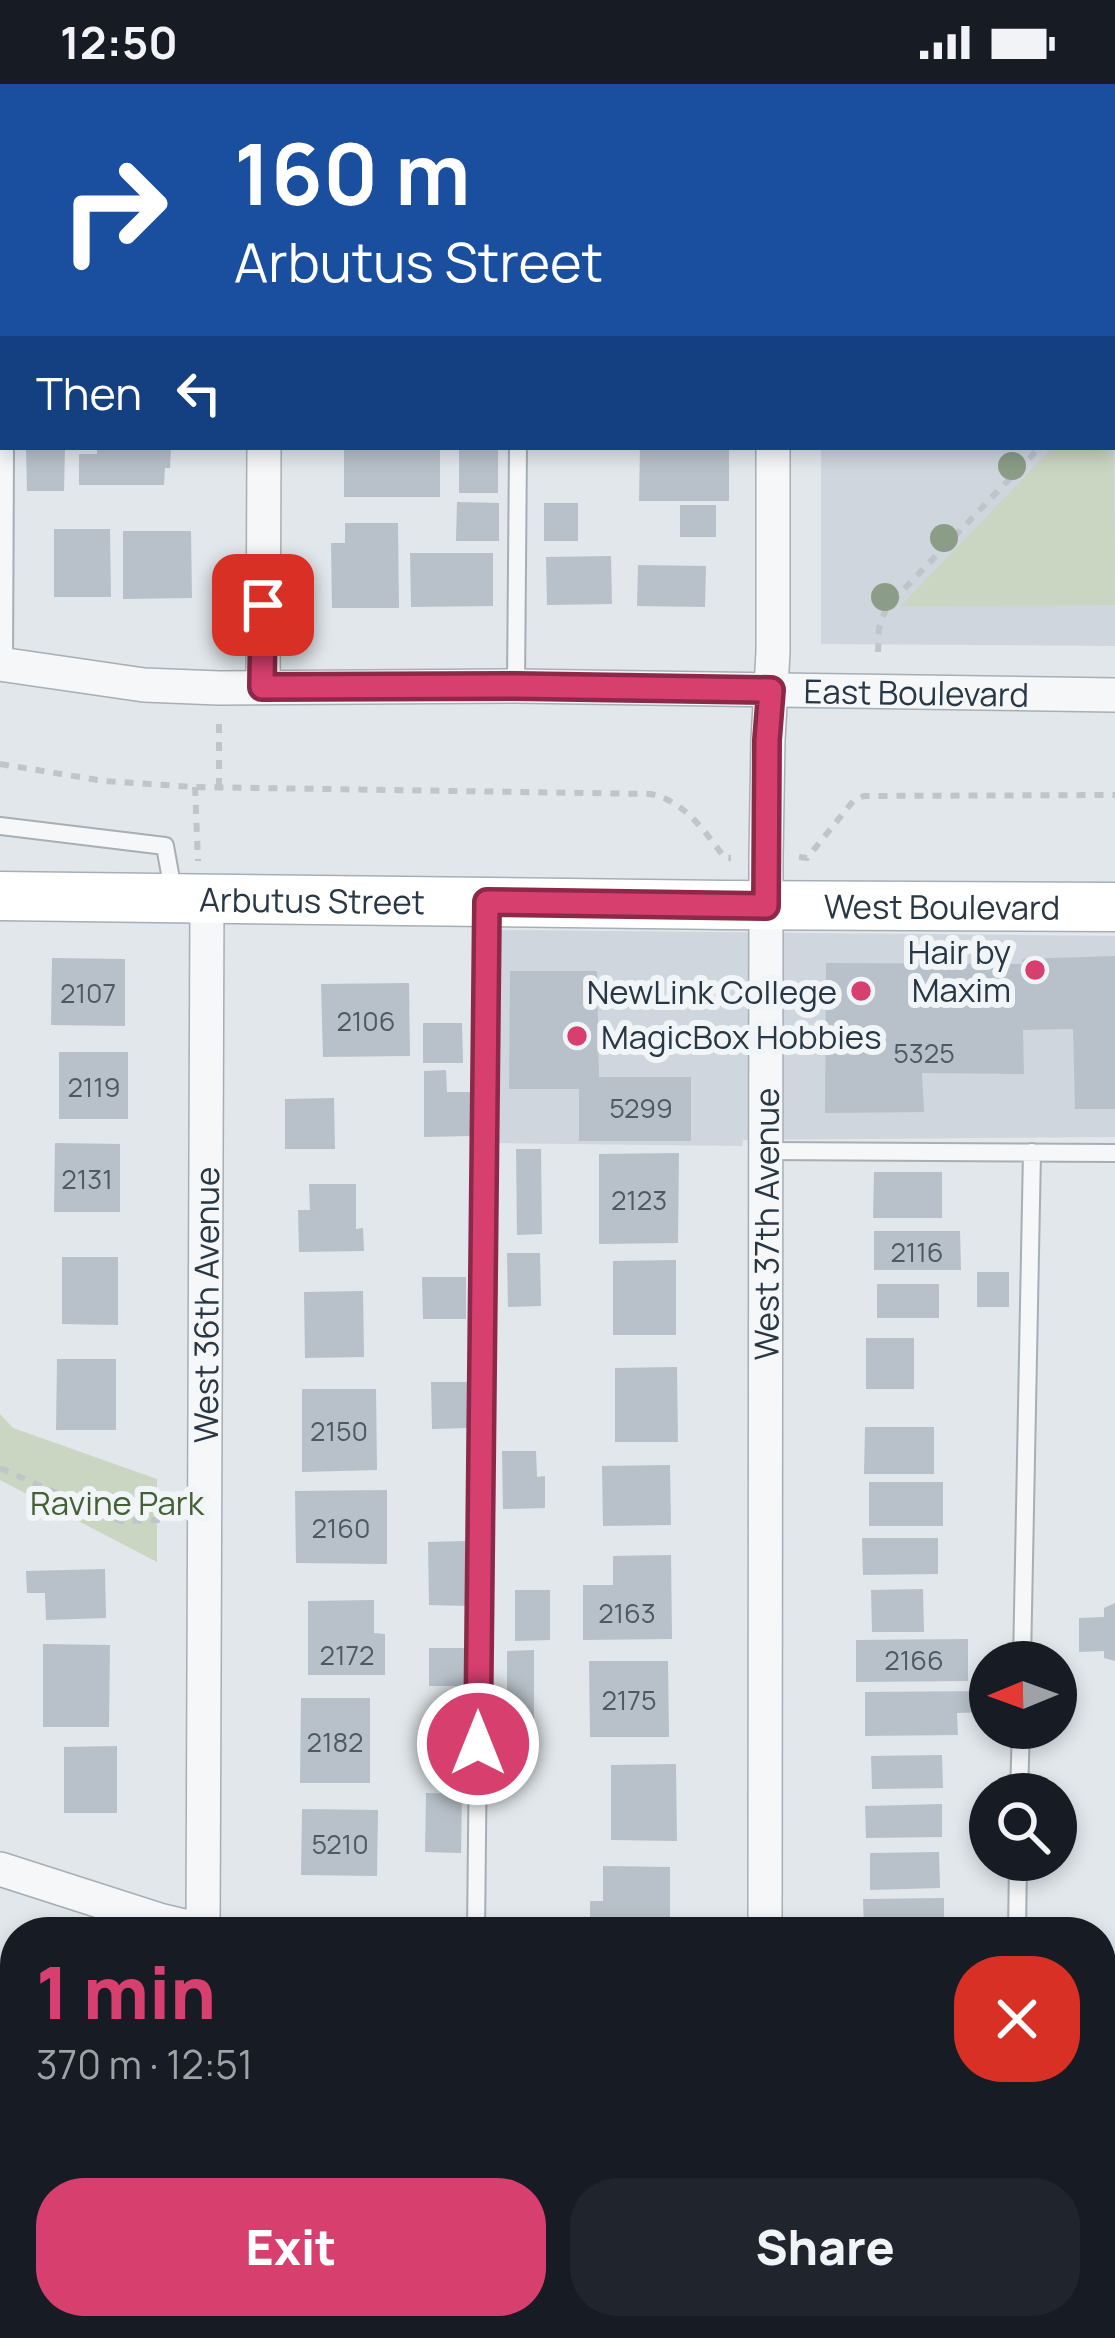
<!DOCTYPE html>
<meta charset="utf-8">
<style>
body{margin:0;font-family:Manrope,sans-serif;background:#20242c;color:#f1f3f6;height:100vh;display:flex;flex-direction:column;font-size:45px;white-space:nowrap}
*{box-sizing:border-box;margin:0}
p{font-size:39px;color:#9ea1a6}
.icon{flex:none;width:66px;height:66px;fill:none;stroke:currentColor;stroke-width:2;stroke-linecap:round;stroke-linejoin:round}
.map{position:relative;flex:1;overflow:hidden}
.drawer{position:absolute;left:0px;top:1833px;width:1116px;height:423px;display:flex;flex-direction:column;background:#171b24;border-radius:48px 48px 0 0;box-shadow:0 6px 18px #0003}
.drawer>*{flex:none}
.banner{position:absolute;left:0px;top:0px;width:1116px;height:366px;box-shadow:0 6px 18px #0003;background:#1a4fa0;color:#fff;overflow:hidden}
.needle{width:78px;rotate:269deg}
.fabs{position:absolute;left:969px;top:1557px;display:grid;gap:24px}
.fabs a{display:grid;place-items:center;width:108px;height:108px;border-radius:50%;background:#171b24;box-shadow:0 6px 18px #0003;font-size:60px}
.pin{position:absolute;display:grid;place-items:center;width:102px;height:102px;color:#fff;margin:-51px;border-radius:24px;box-shadow:0 6px 18px #0006}
.me{position:absolute;width:132px;margin:-66px;rotate:0deg;stroke-linejoin:round;filter:drop-shadow(0 0 9px #0008)}
.turn{display:flex;align-items:center;gap:42px;height:252px;padding:0 36px;font-size:54px}
.turn .icon{width:156px;height:156px;stroke-width:2.5}
.turn b{display:block;font-size:84px;line-height:102px}
.then{display:flex;align-items:center;height:114px;padding:0 36px;background:#0003;gap:24px;font-size:45px}
.round{display:grid;place-items:center;flex:none;width:126px;height:126px;border-radius:48px;background:#20242c}
.head{display:flex;align-items:center;justify-content:space-between;height:204px;padding:0 36px}
h1{font-size:72px;font-weight:800;line-height:90px;color:#d73f6f}
.button{display:flex;gap:24px;margin-top:auto;padding:24px 36px}
.button a{flex:1;height:138px;border-radius:48px;background:#d73f6f;color:#fff;font-size:48px;font-weight:800;line-height:138px;text-align:center}
.button a+a{background:#20242c;color:#f1f3f6}
.status{display:flex;justify-content:space-between;align-items:center;height:84px;padding:0 60px;background:#171b24;direction:ltr}
.status svg{height:33px;fill:currentColor}
.map>svg:first-child{display:block}
.built{fill:#cfd6dd}
.green{fill:#cad5c2}
.building{fill:#b8c1c9}
.lines{fill:none;stroke-linecap:round;stroke-linejoin:round}
.lane-casing{stroke:#a6afb6;stroke-width:20}
.street-casing{stroke:#a6afb6;stroke-width:36}
.secondary-casing{stroke:#a6afb6;stroke-width:51}
.path{stroke:#c0c5ca;stroke-width:6;stroke-dasharray:9 9;stroke-linecap:butt}
.lane{stroke:#f5f7f9;stroke-width:16}
.street{stroke:#f5f7f9;stroke-width:33}
.secondary{stroke:#fff;stroke-width:48}
.tree{fill:#8b9d87}
.route-casing{stroke:#8c2948;stroke-width:30}
.route{stroke:#d73f6f;stroke-width:21}
.poi-dot{fill:#d73f6f;stroke:#f1f5f8;stroke-width:4.5}
.labels{text-anchor:middle;dominant-baseline:central;stroke-width:12;stroke-linejoin:round;paint-order:stroke}
.number-label{font-size:27px;fill:#4c5a65}
.street-label{font-size:33px;fill:#283744;stroke:#f1f5f8}
.poi-label{font-size:33px;fill:#283744;stroke:#f1f5f8;text-anchor:end}
.park-label{font-size:33px;fill:#446135;stroke:#f1f5f8}
</style>
<div class="status"><b>12:50</b><svg viewBox="0 0 49 12"><path d="M0 12V9h3v3zM5 12V6h3v6zM10 12V3h3v9zM15 12V0h3v12zM26 1h20v11H26zM47 4h2v5h-2z"/></svg></div>
<div class="map">
<svg width="1115" height="2254" viewBox="0 0 1115 2254">
<rect width="100%" height="100%" fill="#e1e7eb"/>
<path class="built" d="M822 0H1115V562L821 560V363H1113V3H822Z
M497 846 1115 852V1053L743 1056 742 1062 497 1059Z"/>
<path class="green" d="M1113 314 1115 521 901 522 1053 363H1113Z
M0 1330 13 1344 157 1395V1478L0 1396Z"/>
<path class="building" d="M26 363H65L64 407H27Z
M97 363H171L170 384H165L164 401H79V370H97Z
M459 363H498V409H459Z
M640 363H729V417H639Z
M344 364H440V413H344Z
M457 418 499 419V457H456Z
M544 419H578V457H544Z
M680 421H716V453H680Z
M345 439H398L399 524H332L331 459H345Z
M54 445H110L111 513H54Z
M123 447H191L192 514 123 515Z
M410 469H493V522L411 523Z
M611 472 612 520 547 521 546 473Z
M638 481 706 482 705 523 637 522Z
M1115 872V1025H1075L1073 945 1023 946 1024 990 922 989 924 1028 825 1029 826 879 1022 880 1023 875Z
M52 874 125 875V942L51 941Z
M510 887H597L599 993H691V1057H579V1005H509Z
M409 899 410 972 323 973 321 900Z
M423 939H462L463 979H423Z
M59 968H128V1035H59Z
M446 986 447 1008H471L472 1052 424 1053V987Z
M334 1014 335 1065H285V1015Z
M55 1059 120 1060V1128H54Z
M516 1065H541L542 1150 517 1151Z
M679 1069 678 1159 599 1160V1070Z
M874 1088H942V1134H873Z
M309 1100H356V1145L363 1144 364 1167 299 1168 298 1126H310Z
M874 1147H960L961 1186H874Z
M507 1169H540L541 1222 508 1223Z
M62 1173H118V1241L62 1240Z
M676 1176V1251H613V1177Z
M977 1188H1009V1223H977Z
M422 1193H466V1235H423Z
M877 1200H939V1234H877Z
M363 1207 364 1273 305 1274 304 1208Z
M866 1254H914V1305H866Z
M57 1275H116V1346H56Z
M677 1283 678 1358H615V1284Z
M431 1298H468V1344L432 1345Z
M302 1305H376L377 1386 302 1388Z
M865 1343H934V1390H864Z
M502 1367H536L537 1393 545 1392V1424L503 1425Z
M670 1381 671 1441 603 1442 602 1382Z
M869 1398H943V1442H869Z
M387 1406V1480L296 1479 295 1407Z
M862 1454H938V1490L863 1491Z
M465 1457 466 1522 429 1521 428 1458Z
M671 1471 672 1555 583 1556V1501H613V1472Z
M105 1485 106 1534 46 1536 45 1509H27L26 1487Z
M923 1505 924 1548H872L871 1506Z
M515 1506H550V1556L515 1557Z
M374 1516V1549L385 1550V1591H308V1517Z
M1115 1519V1577L1104 1574V1567L1079 1568V1534L1104 1533V1524Z
M968 1555V1597L856 1598V1556Z
M43 1560 110 1561 109 1643H43Z
M429 1564H464V1602H429Z
M534 1566V1637H507V1567Z
M589 1577H668L669 1653H590Z
M990 1607V1628L957 1629 958 1651 865 1652V1608Z
M301 1614H370V1699H300Z
M431 1638H463L462 1678H430Z
M117 1662V1729H64V1663Z
M942 1671 943 1704 872 1705 871 1672Z
M676 1680 677 1757 611 1756V1681Z
M426 1709 462 1710 461 1769 425 1768Z
M942 1720V1753L866 1754 865 1722Z
M302 1725 378 1726 377 1792 301 1791Z
M939 1768 940 1804 870 1806V1769Z
M603 1782 670 1783V1848L590 1847V1817H603Z
M944 1814V1848H864L863 1815Z
M1101 2006H1115V2120H1101Z
M14 2241H100L101 2248 14 2249Z
M425 2241H462V2254H425Z
M588 2241H676V2254H588Z
M1110 2243 1111 2254H1048V2244Z
M861 2244H927V2254H862Z"/>
<g class="lines">
<g class="lane-casing">
<path id="lane" d="M7 3V0
M520 3V0
M4 582 5 363
M516 602 518 363
M0 742 165 762 174 812
M766 1067 1115 1069
M1022 1578 1032 1068
M1019 1710 1021 1644
M476 1848 487 823
M1017 1848 1018 1776
M1101 2181H1115
M478 2241V2254
M1018 2254 1019 2241"/>
</g>
<g class="street-casing">
<g id="street">
<path d="M265 3V0"/>
<path d="M775 3V0"/>
<path id="s1" d="M0 580 144 601 219 604 516 602 1115 611"/>
<path d="M263 603 264 363"/>
<path d="M0 1785 159 1836 209 1848"/>
<path id="s2" d="M203 1848 207 813"/>
<path id="s3" d="M765 1848 766 773 768 656 773 568V363"/>
<path d="M1101 1921H1115"/>
<path d="M200 2254V2241"/>
<path d="M760 2254V2241"/>
</g>
</g>
<g class="secondary-casing">
<g id="secondary">
<path id="s4" d="M0 812 725 821 1115 823"/>
</g>
</g>
<path class="path" d="M1113 299H1115
M878 568 879 544 886 524 1040 363
M0 680 104 697 195 703 650 710C684 716 705 748 725 774H731
M195 703 198 777
M219 703V636
M799 773 807 774 854 716 864 712 1115 711
M0 1384 120 1437 162 1436"/>
<use href="#lane" class="lane"/>
<use href="#street" class="street"/>
<use href="#secondary" class="secondary"/>
</g>
<g class="tree">
<circle cx="1012" cy="382" r="14"/>
<circle cx="944" cy="454" r="14"/>
<circle cx="885" cy="513" r="14"/>
</g>
<g class="lines">
<g class="route-casing">
<path id="route" d="M263 521 262 603 516 602 771 606 767 656 766 822 487 818 478 1660"/>
</g>
<use href="#route" class="route"/>
</g>
<g class="poi-dot">
<circle cx="1035" cy="886" r="12"/>
<circle cx="861" cy="907" r="12"/>
<circle cx="577" cy="952" r="12"/>
</g>
<g class="labels">
<g class="number-label">
<text x="88" y="908">2107</text>
<text x="366" y="936">2106</text>
<text x="924" y="968">5325</text>
<text x="94" y="1002">2119</text>
<text x="641" y="1023">5299</text>
<text x="87" y="1094">2131</text>
<text x="639" y="1115">2123</text>
<text x="917" y="1167">2116</text>
<text x="339" y="1346">2150</text>
<text x="341" y="1443">2160</text>
<text x="627" y="1528">2163</text>
<text x="347" y="1570">2172</text>
<text x="914" y="1575">2166</text>
<text x="629" y="1615">2175</text>
<text x="335" y="1657">2182</text>
<text x="340" y="1759">5210</text>
</g>
<g class="street-label">
<text stroke="none"><textPath href="#s1" startOffset="918">East Boulevard</textPath></text>
<text stroke="none"><textPath href="#s4" startOffset="312">Arbutus Street</textPath></text>
<text stroke="none"><textPath href="#s4" startOffset="942">West Boulevard</textPath></text>
<text stroke="none"><textPath href="#s3" startOffset="708">West 37th Avenue</textPath></text>
<text stroke="none"><textPath href="#s2" startOffset="627">West 36th Avenue</textPath></text>
</g>
<g class="poi-label">
<text x="1011" y="867">Hair by<tspan x="1011" dy="38">Maxim</tspan></text>
<text x="837" y="907">NewLink College</text>
<text x="601" y="952" text-anchor="start">MagicBox Hobbies</text>
</g>
<g class="park-label">
<text x="117" y="1418">Ravine Park</text>
</g>
</g>
</svg>
<div class="fabs">
<a><svg class="needle" viewBox="-14 -14 28 28"><path d="M0-13l5 13h-10z" fill="#e53935"/><path d="M0 13l5-13h-10z" fill="#9ea1a6"/></svg></a>
<a><svg class="icon" aria-label="search" viewBox="0 0 24 24"><circle cx="10" cy="10" r="6"/><path d="M15 15l6 6"/></svg></a>
</div>
<div class="pin" style="left:263px;top:521px;background:#d93025"><svg class="icon" aria-label="arrive" viewBox="0 0 24 24"><path d="M6 21V4h12l-3 4 3 4H6"/></svg></div>
<svg class="me" style="left:478px;top:1660px" viewBox="-20 -20 40 40"><circle r="17" fill="#d73f6f" stroke="#fff" stroke-width="3"/><path d="M0-11L8 9 0 5-8 9z" fill="#fff"/></svg>
<div class="banner">
<div class="turn"><svg class="icon" aria-label="right" viewBox="0 0 24 24"><path d="M7 20v-9h11M14 6l5 5-5 5"/></svg><div><b>160 m</b>Arbutus Street</div></div>
<div class="then">Then<svg class="icon" aria-label="left" viewBox="0 0 24 24"><path d="M17 20v-9H6M10 6l-5 5 5 5"/></svg></div>
</div>
<section class="drawer">
<div class="head"><div><h1>1 min</h1><p>370 m · 12:51</p></div><a class="round" style="background:#d93025;color:#fff"><svg class="icon" aria-label="close" viewBox="0 0 24 24"><path d="M6 6l12 12M18 6L6 18"/></svg></a></div>
<div class="button"><a>Exit</a><a>Share</a></div>
</section>
</div>
